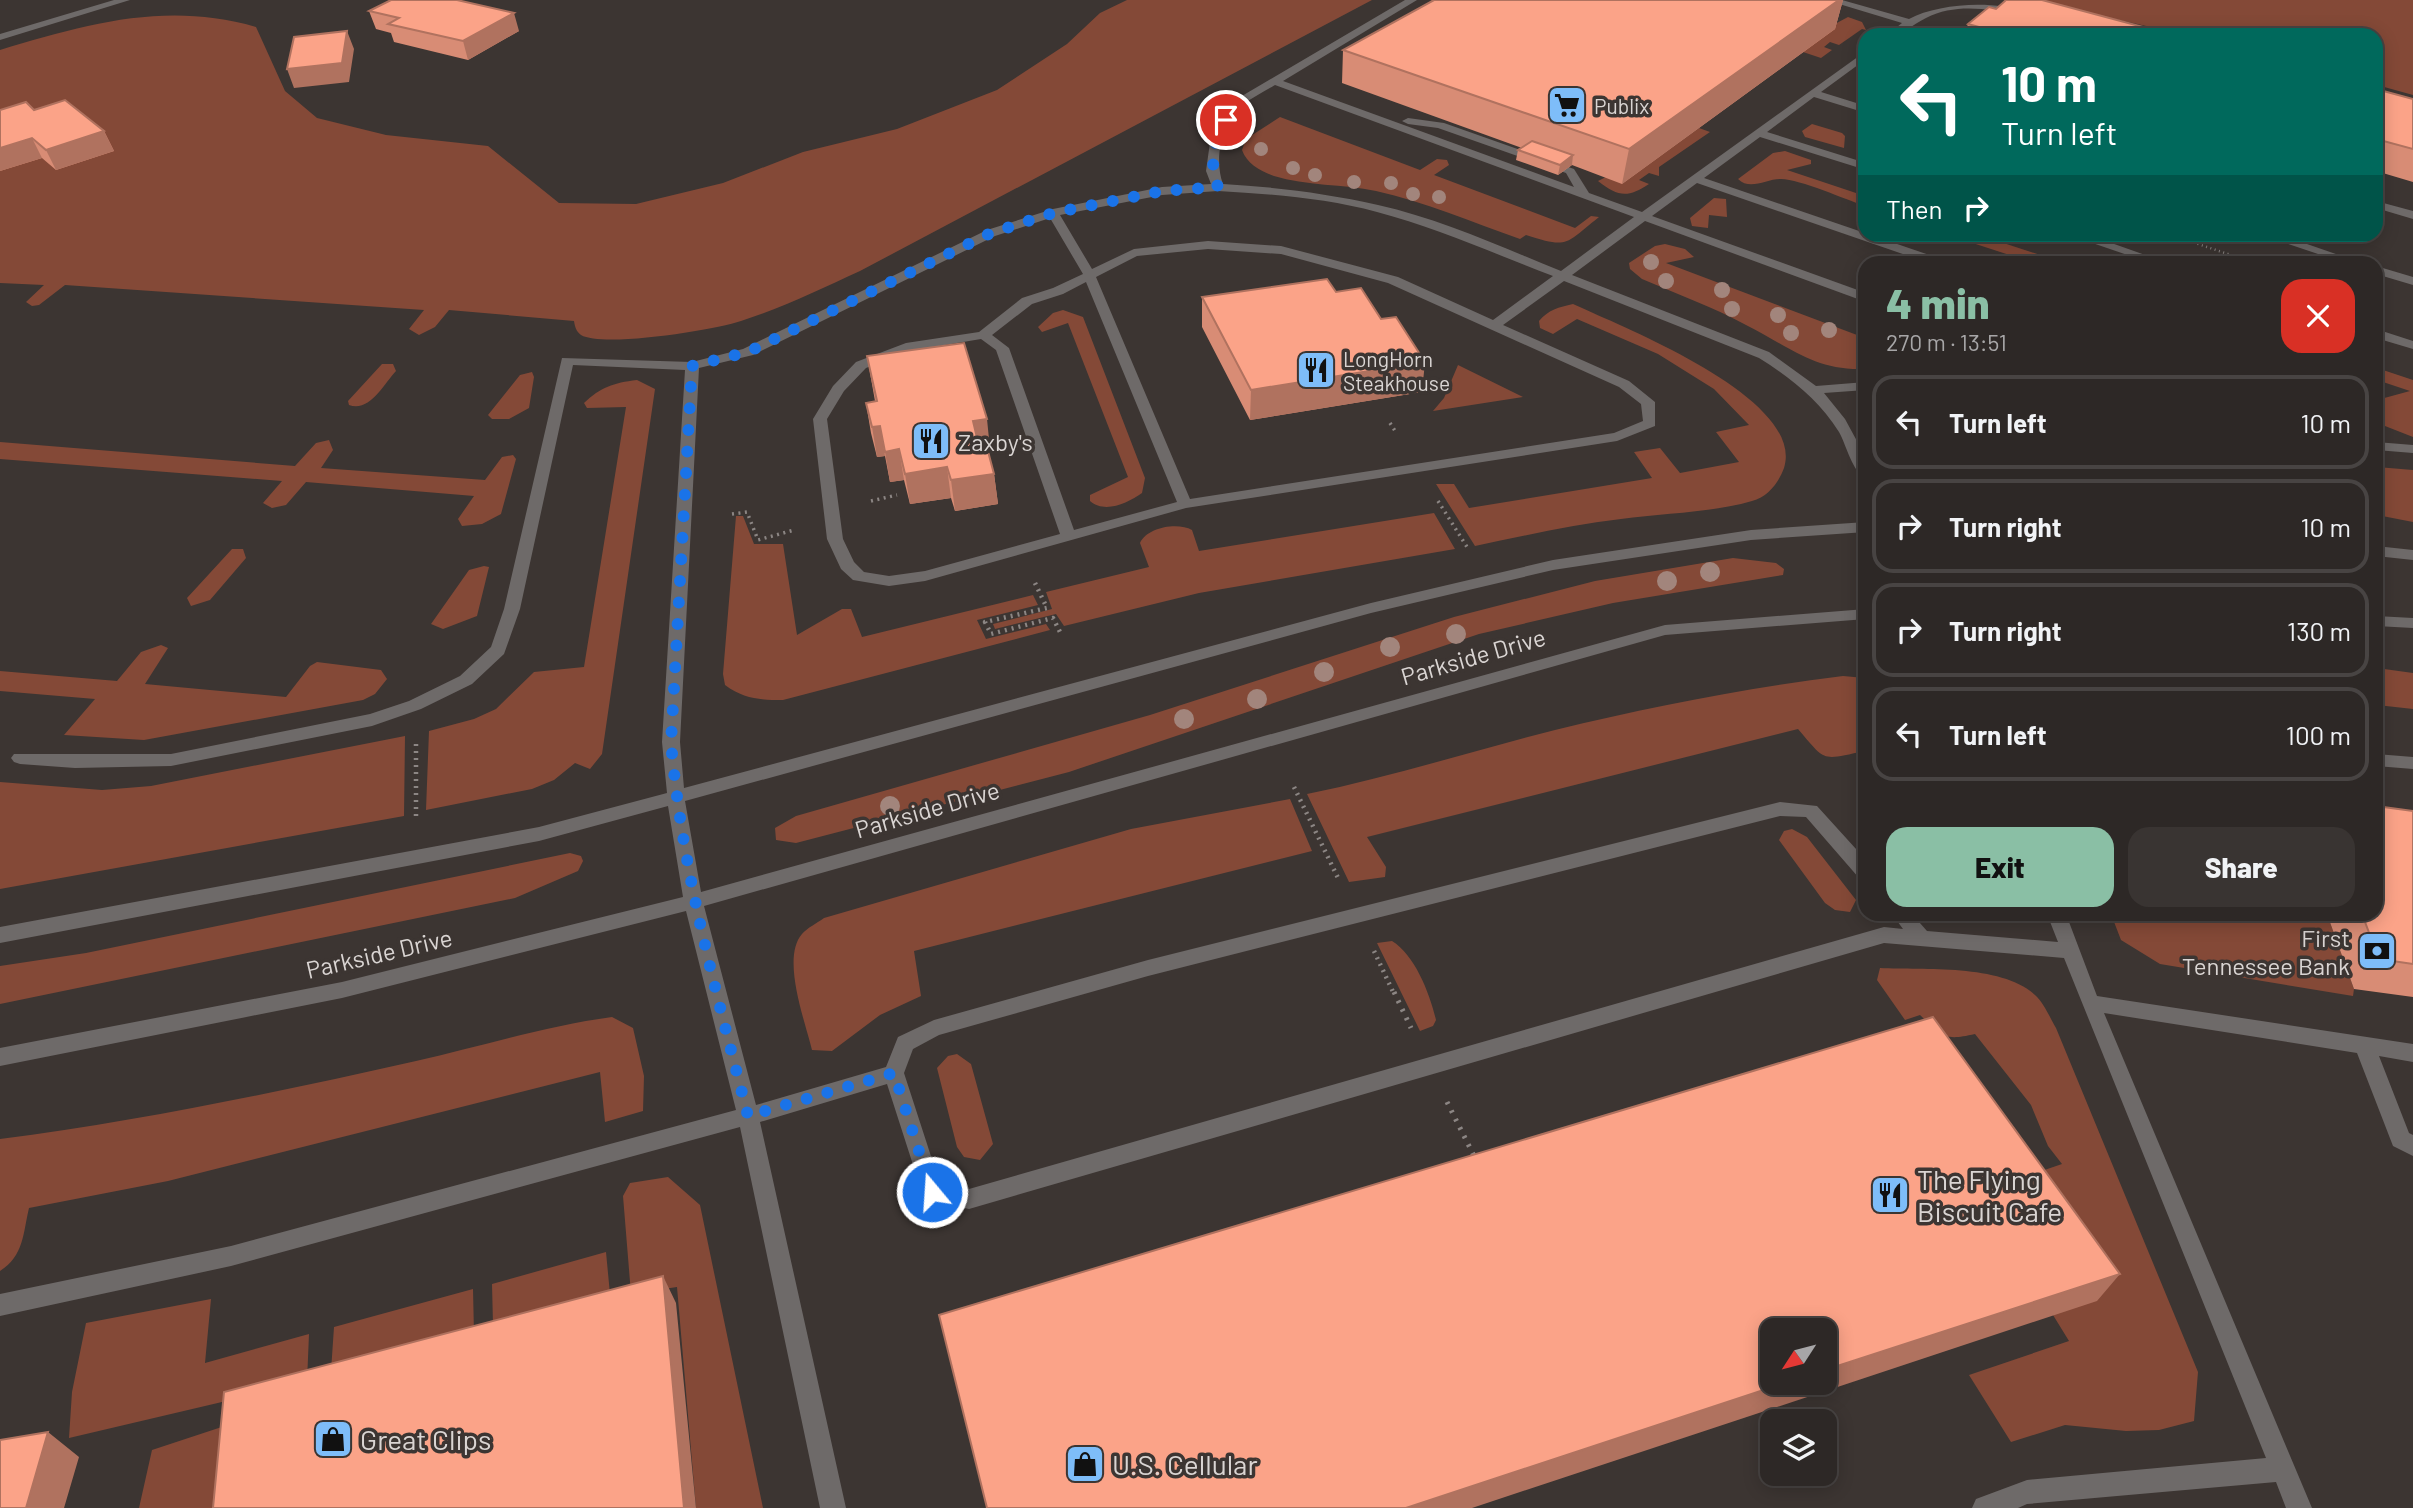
<!DOCTYPE html>
<meta charset="utf-8">
<style>
body{margin:0;font-family:Barlow,sans-serif;background:#393432;color:#f1f3f6;height:100vh;display:flex;flex-direction:column;font-size:26px;white-space:nowrap}
*{box-sizing:border-box;margin:0}
p{font-size:23px;color:#a7a6a7}
.icon{flex:none;width:38px;height:38px;fill:none;stroke:currentColor;stroke-width:2;stroke-linecap:round;stroke-linejoin:round}
.map{position:relative;flex:1;overflow:hidden}
.panel{position:absolute;left:1858px;top:256px;width:525px;height:665px;display:flex;flex-direction:column;background:#2d2826;border-radius:21px;box-shadow:0 4px 18px #0003,0 0 0 2px #484443}
.panel>*{flex:none}
.top-card{position:absolute;left:1858px;top:28px;width:525px;height:214px;border-radius:21px;box-shadow:0 4px 18px #0003,0 0 0 2px #484443;background:#00695c;color:#fff;overflow:hidden}
.needle{width:46px;rotate:234deg}
.buttons{position:absolute;left:1760px;top:1318px;display:grid;gap:14px}
.buttons a{display:grid;place-items:center;width:77px;height:77px;border-radius:14px;background:#2d2826;box-shadow:0 4px 18px #0003,0 0 0 2px #484443;font-size:35px}
.pin{position:absolute;display:grid;place-items:center;width:60px;height:60px;color:#fff;margin:-30px;border:4px solid #fff;border-radius:50%;box-shadow:0 2px 7px #0007}
.me{position:absolute;width:77px;margin:-38px;rotate:342deg;stroke-linejoin:round;filter:drop-shadow(0 0 5px #0008)}
.turn{display:flex;align-items:center;gap:24px;height:147px;padding:0 28px;font-size:32px}
.turn .icon{width:91px;height:91px;stroke-width:2.5}
.turn b{display:block;font-size:49px;line-height:60px}
.then{display:flex;align-items:center;height:66px;padding:0 28px;background:#0003;gap:14px;font-size:26px}
.round{display:grid;place-items:center;flex:none;width:74px;height:74px;border-radius:21px;background:#393432}
.summary{display:flex;align-items:center;justify-content:space-between;height:119px;padding:0 28px}
h1{font-size:42px;font-weight:800;line-height:52px;color:#8abfa5}
.primary-button{display:flex;gap:14px;margin-top:auto;padding:14px 28px}
.primary-button a{flex:1;height:80px;border-radius:21px;background:#8abfa5;color:#111;font-size:28px;font-weight:800;line-height:80px;text-align:center}
.primary-button a+a{background:#393432;color:#f1f3f6}
ul{padding:0;list-style:none}
li{display:flex;align-items:center;gap:21px;height:94px;margin:0 14px 10px;padding:0 14px;border:4px solid #484443;border-radius:21px}
li div{flex:1}
li b{display:block;font-size:26px}
li em{font-style:normal}
.map>svg:first-child{display:block}
.green{fill:#844937}
.lines{fill:none;stroke-linecap:round;stroke-linejoin:round}
.path-far3{stroke:#8c8684;stroke-width:2.5;stroke-dasharray:1 3.5;stroke-linecap:butt}
.path-far2{stroke:#8c8684;stroke-width:3.5;stroke-dasharray:2 4.5;stroke-linecap:butt}
.path-far1{stroke:#8c8684;stroke-width:4.5;stroke-dasharray:2 5;stroke-linecap:butt}
.path{stroke:#8c8684;stroke-width:5;stroke-dasharray:2.5 7;stroke-linecap:butt}
.minor{fill:#6e6a69;fill-rule:evenodd}
.tree{fill:#a2857c}
.wall{fill:#d88c75}
.shaded-wall{fill:#b0725f}
.building{fill:#fba388;stroke:#b0725f;stroke-width:2}
.route{stroke:#1a73e8;stroke-width:12;stroke-dasharray:0 21.6}
.labels{text-anchor:middle;dominant-baseline:central;stroke-width:7;stroke-linejoin:round;paint-order:stroke}
.far-poi-label{font-size:21px;fill:#dad5d3;stroke:#3c3532;text-anchor:start}
.poi-label{font-size:24px;fill:#dad5d3;stroke:#3c3532;text-anchor:start}
.street-label{font-size:24px;fill:#dad5d3;stroke:#3c3532}
.near-poi-label{font-size:28px;fill:#dad5d3;stroke:#3c3532;text-anchor:start}
</style>
<div class="map">
<svg width="2413" height="1508" viewBox="0 0 2413 1508">
<rect width="100%" height="100%" fill="#3c3532"/>
<path class="green" d="M1127 0H1372L860 271C821 289 782 308 741 321 715 330 603 348 581 335 576 331 575 327 574 321L449 310 435 327 419 335 409 329 424 310 65 285 39 305 32 306 26 302 44 285 0 283V50C87 24 166 1 256 27L285 91 317 118 386 135 488 146 559 203 636 204 723 183 803 152 897 129 997 90 1067 44 1100 13Z
M2029 0H2413V95L2377 85 2376 35H2187Z
M1848 17 1862 22 1866 30 1862 29 1839 45 1830 42 1824 47 1832 50 1821 58 1803 52 1833 25Z
M1280 117 1420 170 1437 159 1447 160 1449 165 1434 175 1575 228 1591 216 1599 217C1565 244 1569 249 1526 235L1520 239C1472 222 1425 202 1376 191 1343 184 1306 186 1274 176 1260 171 1247 164 1242 150L1246 139Z
M1812 124 1842 133 1845 136 1844 148 1805 137 1802 131Z
M1699 128 1710 132 1659 167V176L1649 173 1639 180 1649 184C1628 198 1618 197 1598 181L1606 177 1623 183Z
M1785 151 1811 160V164L1787 170 1865 196V206C1847 200 1797 178 1780 179 1766 179 1750 191 1738 179L1773 153Z
M1714 198 1726 199 1727 217 1709 215 1708 228 1692 226 1690 218Z
M1948 235H1979L2062 262H2031Z
M1665 244 1685 249 1694 257 1666 263 1865 338V369C1814 371 1790 347 1746 325 1713 307 1677 294 1642 279L1630 269 1629 263 1655 246Z
M1573 304C1620 326 1806 398 1784 468 1779 482 1768 497 1752 501 1711 513 1663 513 1621 519 1571 525 1523 536 1475 546L1436 484H1454L1469 508 1652 478 1634 452 1660 448 1680 473 1739 462 1716 432 1749 425 1714 389 1658 354 1577 319 1553 334 1540 328 1539 321C1548 310 1559 307 1573 304Z
M1063 310 1083 317 1145 478 1142 493C1128 503 1105 514 1090 501V495L1128 477 1068 323 1042 332 1038 327 1053 313Z
M382 364H393L396 371C384 384 369 413 349 405L348 401Z
M1458 365 1523 397 1433 411 1444 398Z
M2377 368 2413 380V437L2385 426 2377 400 2410 391 2377 380Z
M532 372 534 377 529 408 509 419H492L488 415 520 375Z
M637 380 655 389 602 754 590 769 575 763 554 780 532 789 426 810 429 731 474 719 496 709 534 672 584 667 626 407 587 408 584 403C601 387 613 383 637 380Z
M329 440 333 450 321 468 485 480 502 457 513 455 516 459 501 514 482 524 462 526 458 519 474 496 306 482 286 505 272 508 263 503 282 481 0 459V442L295 466 316 443Z
M2377 467 2413 470V522L2377 515Z
M1434 513 1455 549 1199 593 1064 626 1056 614 995 629 993 624 1052 609 1046 592 1149 567 1140 543C1147 527 1178 522 1192 530L1199 551Z
M736 516H743L754 544H783L797 635 842 609H851L862 637 1033 595 1038 605 977 620 986 639 1046 624 1050 630 783 700C760 700 744 699 725 685L723 674Z
M232 549H243L246 558 210 600 191 606 187 598Z
M1733 558 1776 563 1784 569 1783 575 1613 603 1479 634 1069 772 796 843 776 840 775 828 796 816 1150 715 1454 617 1595 581Z
M484 566 489 567 477 616 443 629 431 624 469 570Z
M161 645 168 648 145 684 286 697 310 666 317 662 381 670 387 679 375 694 363 700 144 740 64 735 95 699 0 691V671L117 681 141 652Z
M2377 668 2413 673V709L2377 705Z
M1843 676 1865 678V751C1821 760 1827 763 1798 729L1367 837 1386 867 1385 877 1349 882 1307 794C1391 777 1472 751 1555 730 1650 707 1746 688 1843 676Z
M405 736 404 816 0 889V782L102 790 151 786Z
M1290 799 1312 851 914 951 921 996 880 1015 832 1051 812 1050C805 1021 781 958 802 934 807 928 817 923 824 918L1131 829Z
M1792 829 1807 837 1856 900 1850 912 1835 910 1825 903 1779 840 1784 831Z
M570 853 581 856 583 861 578 871 515 898 0 1004V966L86 953Z
M2111 914H2327L2354 989 2353 996 2160 964 2121 940Z
M1392 941C1415 955 1430 994 1436 1020L1433 1026 1420 1031 1377 943Z
M1880 968C1924 970 2002 964 2035 995 2044 1003 2050 1018 2056 1028L2198 1372 2194 1421 2159 1430 2126 1431 2065 1425 2011 1442 1969 1375 2069 1341 2053 1315 2027 1176 2062 1164 2048 1146 2031 1105 1975 1034C1944 1041 1943 1037 1920 1015L1905 1020 1877 980Z
M612 1017 633 1028 644 1076 643 1111 605 1122 600 1072 168 1181 29 1208C23 1233 24 1256 0 1271V1139C140 1121 278 1092 416 1061 482 1046 546 1026 612 1017Z
M957 1054 971 1064 993 1144 980 1160 964 1157 957 1147 937 1068 948 1056Z
M668 1177 700 1205 763 1508H696L677 1287 631 1294 623 1196 630 1183Z
M606 1252 610 1294 493 1325 492 1284Z
M473 1289 474 1334 331 1371 334 1327Z
M211 1299 205 1363 309 1334 307 1382 69 1438 72 1392 86 1323Z
M249 1418 241 1508H139L152 1450Z"/>
<g class="lines">
<path class="path-far3" d="M2189 241 2234 256"/>
<path class="path-far2" d="M1390 423 1397 434
M871 501 897 495
M1438 501 1467 547
M732 514 747 512 758 540 794 530"/>
<path class="path-far1" d="M1035 583 1047 608 985 622 991 634 1053 618 1061 634
M416 744V816
M1294 787 1339 880
M1374 951 1394 994"/>
<path class="path" d="M1394 992 1411 1028
M1447 1102 1476 1160"/>
<path class="minor" d="M114 0H130L0 40V34Z
M1405 0H1417L1283 81 1574 187 1566 173 1438 128 1408 124 1402 121 1408 118 1444 123 1574 169 1589 193 1642 212 1866 51V59L1821 92 1866 106V113L1814 97 1767 132 1866 163V170L1760 137 1704 178 1941 259 1943 262H1926L1697 183 1652 216 1866 293V302L1645 221 1572 275 1769 352 1816 386 1866 382V390L1824 393 1845 419 1864 454 1866 478C1853 474 1846 444 1839 432 1819 400 1791 378 1759 358L1564 281 1503 325 1629 381 1655 402V426L1617 441 1186 508 925 581 889 586 853 580 841 569 827 539 813 419 833 386 856 362 906 343 979 332 1022 298 1053 288 1083 274 1050 218 995 236 753 355 699 368 680 742 684 788 1371 603 1553 560 1751 530 1866 522V532L1751 540 1553 570 1371 613 685 801 701 892 1665 625 1866 609V619L1665 635 704 906 756 1105 886 1067 898 1037 934 1020 1148 960 1780 802 1817 806 1866 860V880L1859 878 1806 817 1780 816 1148 976 939 1035 913 1049 904 1073 940 1184 969 1189 1884 927 1903 929 1892 914H1912L1927 931 2058 942 2047 914H2066L2097 996 2413 1044V1062L2379 1056 2409 1133 2413 1135V1156L2393 1146 2357 1053 2104 1013 2312 1508H2286L2276 1482 2027 1504 2018 1508H1972L1976 1499 2027 1480 2266 1458 2064 958 1884 943 969 1209 924 1199 887 1084 760 1122 846 1508H820L740 1127 231 1266 0 1316V1294L231 1246 736 1110 686 911 342 998 0 1066V1048L342 982 683 897 668 806 539 841 0 943V927L539 827 667 793 662 742 685 370 573 365 520 609 504 654 472 684 421 709 372 726 171 766 75 768 20 764 14 762 11 758 14 754H171L370 714 409 701 460 676 491 647 504 609 562 358 692 362 743 349 987 230 1053 209 1162 187 1211 184 1206 171 1211 135 1230 103ZM1275 85 1634 217 1561 271C1501 247 1441 219 1378 205 1326 193 1275 187 1223 184 1214 161 1221 121 1241 106 1251 98 1264 92 1275 85ZM1218 191C1271 194 1325 198 1377 212 1437 228 1495 254 1553 276L1493 320 1398 277 1281 246 1208 241 1134 249 1092 269 1060 215 1162 195ZM1208 249 1281 254 1388 283 1619 387 1641 404 1643 421 1614 433 1190 499 1096 277 1137 256ZM1086 282 1177 502 1074 530 1009 348 992 335 1032 304 1063 294ZM981 339 996 350 1060 534 925 571 889 576 864 572 854 562 843 539 827 419 844 391 866 368 909 351Z
M1826 0H1842L1909 19C1938 3 1995 0 2024 12L2019 15C1988 9 1956 3 1926 18 1912 25 1903 35 1887 35L1902 23Z
M2376 201 2413 211V219L2376 208Z
M2066 234H2086L2165 262H2148Z
M2258 234H2278L2359 262H2342Z
M2376 266 2413 277V285L2376 274Z
M2376 329 2413 341V349L2376 338Z
M2376 442 2413 445V453L2376 450Z
M2376 546 2413 550V560L2376 556Z
M2376 616 2413 618V628L2376 626Z
M2376 754 2413 757V769L2376 766Z"/>
</g>
<g class="tree">
<circle cx="1261" cy="149" r="7"/>
<circle cx="1293" cy="168" r="7"/>
<circle cx="1315" cy="175" r="7"/>
<circle cx="1354" cy="182" r="7"/>
<circle cx="1391" cy="183" r="7"/>
<circle cx="1413" cy="194" r="7"/>
<circle cx="1439" cy="197" r="7"/>
<circle cx="1651" cy="262" r="8"/>
<circle cx="1666" cy="281" r="8"/>
<circle cx="1722" cy="290" r="8"/>
<circle cx="1732" cy="309" r="8"/>
<circle cx="1778" cy="315" r="8"/>
<circle cx="1829" cy="330" r="8"/>
<circle cx="1791" cy="333" r="8"/>
<circle cx="1710" cy="572" r="10"/>
<circle cx="1667" cy="581" r="10"/>
<circle cx="1456" cy="634" r="10"/>
<circle cx="1390" cy="647" r="10"/>
<circle cx="1324" cy="672" r="10"/>
<circle cx="1257" cy="699" r="10"/>
<circle cx="1184" cy="719" r="10"/>
<circle cx="890" cy="806" r="10"/>
</g>
<path class="wall" d="M1434 0H1843L1835 29 1622 184 1572 165 1558 175 1516 160 1518 150 1522 148 1342 83 1343 50Z
M1996 9 2173 35H1964L1968 24Z
M369 11 519 31 468 60 394 42 391 33 376 29Z
M2376 89 2413 99V182L2376 171Z
M0 110H34L104 131 114 151 56 170 42 158 0 171Z
M1336 292 1422 392 1250 420 1202 327V297Z
M867 356 990 449 988 450 994 474 998 504 955 511 951 498 910 504 904 480 890 482 885 456 877 457 871 433 866 403 875 401Z
M2413 811V997L2354 989 2327 914H2376Z"/>
<path class="shaded-wall" d="M1839 0H1843L1835 29 1622 184 1629 149Z
M514 13 519 31 468 60 463 41Z
M347 31 354 49 349 82 294 88 287 69Z
M104 131 114 151 56 170 46 150Z
M32 138 42 158 0 171V148Z
M1573 155 1572 165 1558 175 1560 165Z
M1425 362 1422 392 1250 420 1251 390Z
M987 419 990 449 976 451 973 421Z
M880 426 885 456 877 457 872 427Z
M899 449 904 480 890 482 885 452Z
M947 467 951 498 910 504 905 474Z
M994 474 998 504 955 511 951 480Z
M2120 1274 2097 1301 1472 1508H1406L1788 1382H1825V1370Z
M663 1276 676 1303 696 1508H684Z
M48 1432 79 1457 64 1508H26Z"/>
<path class="building" d="M391 0H457L514 13 463 41 388 24 399 18 369 11Z
M1434 0H1839L1629 149 1343 50Z
M2006 0H2042L2173 35H2008L1968 24 1989 7 1996 9Z
M347 31 342 63 287 69 294 37Z
M2376 89 2413 99V149L2376 139Z
M65 100 104 131 46 150 32 138 0 148V110L26 102 34 110Z
M1532 141 1573 155 1560 165 1518 150Z
M1327 279 1336 292 1361 288 1381 319 1396 317 1425 362 1251 390 1202 297Z
M964 343 987 419 973 421 978 442 985 440 994 474 951 480 947 467 905 474 899 449 885 452 880 426 872 427 866 403 877 401 867 356Z
M2376 806 2413 811V964L2379 959 2362 914H2376Z
M1933 1017 2120 1274 1825 1370V1330H1773V1382H1788L1406 1508H987L939 1315Z
M663 1276 684 1508H213L224 1392Z
M48 1432 26 1508H0V1440Z"/>
<g class="lines">
<path class="route" d="M932 1192 894 1073 748 1116C716 991 682 871 671 742L692 366 748 352 991 233 1053 213 1162 191 1218 187C1209 164 1213 141 1226 120"/>
</g>
<defs>
<g id="supermarket-square" transform="scale(2.0125)"><rect x="-9" y="-9" width="18" height="18" rx="4" fill="#7ebdf9" stroke="#3c3532"/><path d="M-6-5.5h2.5l.6 2H6L4.5 2H-2.5L-4.4-4H-6ZM-1.5 3.2a1.3 1.3 0 1 0 .1 0ZM3 3.2a1.3 1.3 0 1 0 .1 0Z" fill="#111"/></g>
<g id="restaurant-square" transform="scale(2.0125)"><rect x="-9" y="-9" width="18" height="18" rx="4" fill="#7ebdf9" stroke="#3c3532"/><path d="M-5-6h1v4h1v-4h1v4h1v-4h1v5L-1.5 .5V6h-2V.5L-5-1ZM5-6V6H3V1.5H1.5Q1.5-4 5-6Z" fill="#111"/></g>
<g id="bank-square" transform="scale(2.0125)"><rect x="-9" y="-9" width="18" height="18" rx="4" fill="#7ebdf9" stroke="#3c3532"/><path d="M-6-4H6V4H-6ZM0-2.3a2.3 2.3 0 1 0 0 4.6a2.3 2.3 0 1 0 0-4.6Z" fill="#111"/></g>
<g id="shop-square" transform="scale(2.0125)"><rect x="-9" y="-9" width="18" height="18" rx="4" fill="#7ebdf9" stroke="#3c3532"/><path d="M-5-2.5h2.3a2.7 3.5 0 0 1 5.4 0H5L5.5 6h-11ZM-1.5-2.5h3a1.5 2.3 0 0 0-3 0Z" fill="#111"/></g>
</defs>
<g fill-rule="evenodd">
<use href="#supermarket-square" x="1567" y="105"/>
<use href="#restaurant-square" x="1316" y="370"/>
<use href="#restaurant-square" x="931" y="441"/>
<use href="#bank-square" x="2377" y="951"/>
<use href="#restaurant-square" x="1890" y="1195"/>
<use href="#shop-square" x="333" y="1439"/>
<use href="#shop-square" x="1085" y="1464"/>
</g>
<g class="labels">
<g class="far-poi-label">
<text x="1594" y="105">Publix</text>
<text x="1343" y="358">LongHorn<tspan x="1343" dy="24">Steakhouse</tspan></text>
</g>
<g class="poi-label">
<text x="958" y="441">Zaxby's</text>
<text x="2350" y="937" text-anchor="end">First<tspan x="2350" dy="28">Tennessee Bank</tspan></text>
</g>
<g class="street-label">
<text transform="translate(1473 656) rotate(-16)">Parkside Drive</text>
<text transform="translate(927 809) rotate(-16)">Parkside Drive</text>
<text transform="translate(379 953) rotate(-13)">Parkside Drive</text>
</g>
<g class="near-poi-label">
<text x="1917" y="1179">The Flying<tspan x="1917" dy="32">Biscuit Cafe</tspan></text>
<text x="360" y="1439">Great Clips</text>
<text x="1112" y="1464">U.S. Cellular</text>
</g>
</g>
</svg>
<div class="buttons">
<a><svg class="needle" viewBox="-14 -14 28 28"><path d="M0-13l5 13h-10z" fill="#e53935"/><path d="M0 13l5-13h-10z" fill="#a7a6a7"/></svg></a>
<a><svg class="icon" aria-label="layers" viewBox="0 0 24 24"><path d="M12 4l9 5-9 5-9-5zM3 14l9 5 9-5"/></svg></a>
</div>
<div class="pin" style="left:1226px;top:120px;background:#d93025"><svg class="icon" aria-label="arrive" viewBox="0 0 24 24"><path d="M6 21V4h12l-3 4 3 4H6"/></svg></div>
<svg class="me" style="left:932px;top:1192px" viewBox="-20 -20 40 40"><circle r="17" fill="#1a73e8" stroke="#fff" stroke-width="3"/><path d="M0-11L8 9 0 5-8 9z" fill="#fff"/></svg>
<div class="top-card">
<div class="turn"><svg class="icon" aria-label="left" viewBox="0 0 24 24"><path d="M17 20v-9H6M10 6l-5 5 5 5"/></svg><div><b>10 m</b>Turn left</div></div>
<div class="then">Then<svg class="icon" aria-label="right" viewBox="0 0 24 24"><path d="M7 20v-9h11M14 6l5 5-5 5"/></svg></div>
</div>
<section class="panel">
<div class="summary"><div><h1>4 min</h1><p>270 m · 13:51</p></div><a class="round" style="background:#d93025;color:#fff"><svg class="icon" aria-label="close" viewBox="0 0 24 24"><path d="M6 6l12 12M18 6L6 18"/></svg></a></div>
<ul>
<li><svg class="icon" aria-label="left" viewBox="0 0 24 24"><path d="M17 20v-9H6M10 6l-5 5 5 5"/></svg><div><b>Turn left</b></div><em>10 m</em></li>
<li><svg class="icon" aria-label="right" viewBox="0 0 24 24"><path d="M7 20v-9h11M14 6l5 5-5 5"/></svg><div><b>Turn right</b></div><em>10 m</em></li>
<li><svg class="icon" aria-label="right" viewBox="0 0 24 24"><path d="M7 20v-9h11M14 6l5 5-5 5"/></svg><div><b>Turn right</b></div><em>130 m</em></li>
<li><svg class="icon" aria-label="left" viewBox="0 0 24 24"><path d="M17 20v-9H6M10 6l-5 5 5 5"/></svg><div><b>Turn left</b></div><em>100 m</em></li>
</ul>
<div class="primary-button"><a>Exit</a><a>Share</a></div>
</section>
</div>
